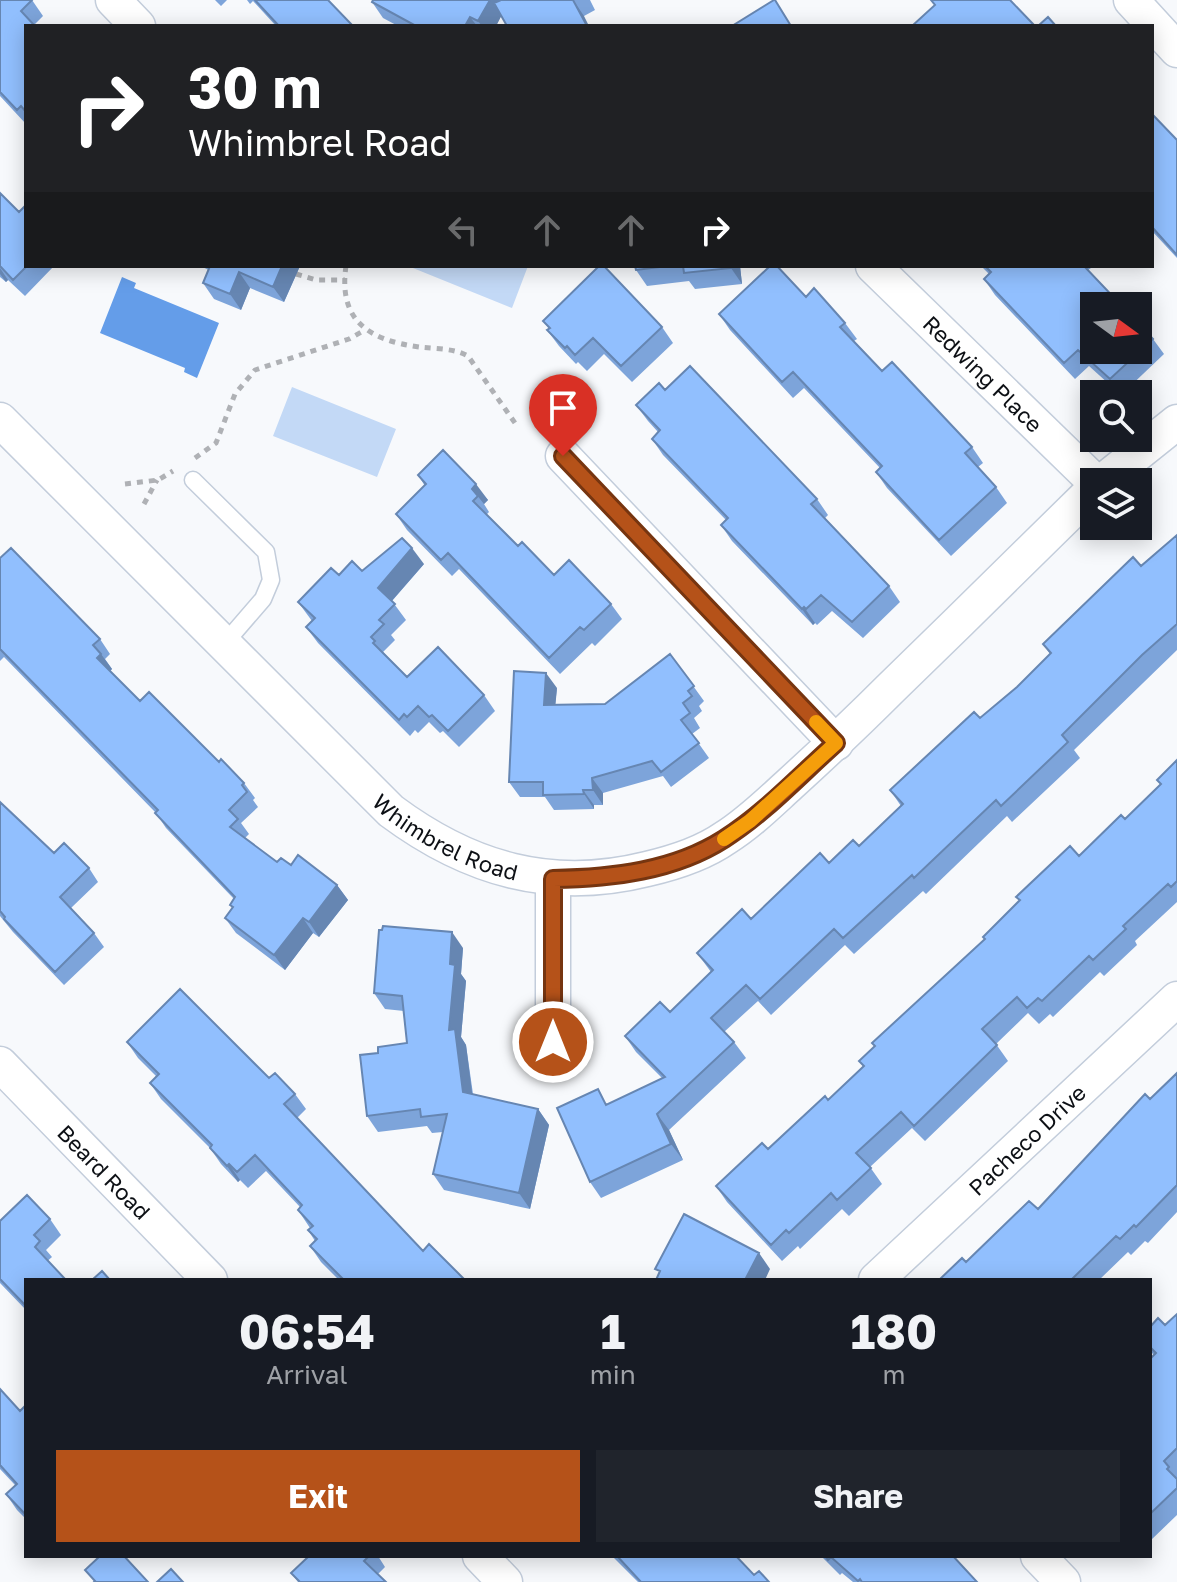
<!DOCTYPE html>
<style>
body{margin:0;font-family:"Golos Text",sans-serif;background:#20242c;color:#f1f3f6;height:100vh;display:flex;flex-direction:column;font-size:30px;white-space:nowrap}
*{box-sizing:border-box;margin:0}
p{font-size:26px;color:#9ea1a6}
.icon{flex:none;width:44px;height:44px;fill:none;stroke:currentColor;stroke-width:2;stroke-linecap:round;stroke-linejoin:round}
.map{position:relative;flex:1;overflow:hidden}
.side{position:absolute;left:24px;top:1278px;width:1128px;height:280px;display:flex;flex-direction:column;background:#171b24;border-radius:0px;box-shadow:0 4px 20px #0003}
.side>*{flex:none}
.banner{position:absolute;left:24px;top:24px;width:1130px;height:244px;border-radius:0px;box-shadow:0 4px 20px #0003;background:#202124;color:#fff;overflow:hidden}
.needle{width:52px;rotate:105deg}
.tools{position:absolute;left:1080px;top:292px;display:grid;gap:16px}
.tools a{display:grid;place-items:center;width:72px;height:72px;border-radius:0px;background:#171b24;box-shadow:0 4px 20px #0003;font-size:40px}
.pin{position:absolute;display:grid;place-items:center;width:68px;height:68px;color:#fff;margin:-82px -34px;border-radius:50% 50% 50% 0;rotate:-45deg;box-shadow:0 0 8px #0007}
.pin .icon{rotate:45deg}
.me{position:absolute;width:88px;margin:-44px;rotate:0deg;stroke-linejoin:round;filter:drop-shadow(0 0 6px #0008)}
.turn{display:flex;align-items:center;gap:28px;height:168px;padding:0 32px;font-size:36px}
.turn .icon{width:104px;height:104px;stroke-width:2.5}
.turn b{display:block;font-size:56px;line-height:68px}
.lanes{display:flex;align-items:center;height:76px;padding:0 32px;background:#0003;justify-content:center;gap:40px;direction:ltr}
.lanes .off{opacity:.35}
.eta{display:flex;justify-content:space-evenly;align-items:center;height:136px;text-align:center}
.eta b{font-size:48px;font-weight:700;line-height:56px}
.button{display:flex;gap:16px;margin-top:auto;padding:16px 32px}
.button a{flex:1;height:92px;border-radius:0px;background:#b55219;color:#fff;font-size:32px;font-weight:700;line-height:92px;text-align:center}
.button a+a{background:#20242c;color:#f1f3f6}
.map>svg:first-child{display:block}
.green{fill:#c3d9f6}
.water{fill:#649de9}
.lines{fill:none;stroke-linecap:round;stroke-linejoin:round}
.lane-casing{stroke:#c3cddb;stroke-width:19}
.street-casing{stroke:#c3cddb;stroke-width:37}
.path{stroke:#afb1b5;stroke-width:5;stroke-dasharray:6 6;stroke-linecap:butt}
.lane{stroke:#fff;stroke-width:16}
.street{stroke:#fff;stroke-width:34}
.wall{fill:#7da4da}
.shaded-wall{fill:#6686b2}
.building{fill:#91bffe;stroke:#6686b2;stroke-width:2}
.route-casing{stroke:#763510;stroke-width:20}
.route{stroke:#b55219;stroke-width:14}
.slow{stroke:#f59e0b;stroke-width:14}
.labels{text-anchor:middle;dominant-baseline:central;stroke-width:6;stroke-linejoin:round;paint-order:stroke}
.street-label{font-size:22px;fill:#0d1015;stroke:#fff}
</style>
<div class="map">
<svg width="1177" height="1582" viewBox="0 0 1177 1582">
<rect width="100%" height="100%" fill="#f7f9fc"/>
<path class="green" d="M408 266H528L512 308Z
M292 387 396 429 377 477 273 436Z"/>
<path class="water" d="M122 277 136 283 134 288 219 323 197 378 184 372 185 368 100 333Z"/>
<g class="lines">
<g class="lane-casing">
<path id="lane" d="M193 480 266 552 271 580 263 599 225 643"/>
</g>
<g class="street-casing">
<g id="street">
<path d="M113 0 138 26"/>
<path d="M1131 0 1177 50"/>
<path id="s1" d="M873 266 1095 482"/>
<path id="s2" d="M0 420 391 811C469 869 551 893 647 869 673 863 702 854 725 838 749 823 769 803 790 784 824 753 858 721 891 688 959 622 1026 556 1094 489"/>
<path d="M563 456 836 743"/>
<path d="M1102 482 1177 422"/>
<path d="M553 1042V879"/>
<path id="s3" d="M0 1064 210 1280"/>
<path id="s4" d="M876 1280 1177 999"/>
<path d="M480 1556 505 1582"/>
<path d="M1038 1556 1063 1582"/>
</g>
</g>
<path class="path" d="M346 266C338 321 369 340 419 347 435 349 454 348 468 356L515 423
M296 274 316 280H345
M195 458 216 443 235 394 255 370 349 339 365 330
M125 484 158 480 173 471
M144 504 157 480"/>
<use href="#lane" class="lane"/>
<use href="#street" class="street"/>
</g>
<path class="wall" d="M0 0H32L43 16 34 25 26 26V124L0 96Z
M215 0H227L221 6Z
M247 0H328L353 26H276L253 1 250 4Z
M501 0H590L595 10 584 16H501L496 26H398L383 18 372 2Z
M1152 114 1177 140V258L1152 231Z
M0 193 19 212 26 266H54L25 296 8 280 6 282 0 277Z
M200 266H300L284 302 250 288 241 310 214 299 203 283 209 270Z
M635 266H740L742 284 695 289 689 281 647 286 636 270Z
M981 266H1089L1091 268 1088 270 1153 339 1164 354 1122 394H1120L1089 366 1075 379 995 295 984 279 989 274Z
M806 297 845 323 857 339 854 341 882 371 972 447 983 463 978 467 996 487 1007 503 951 556 887 488 876 472 880 468 804 388 793 398 730 330 719 314Z
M543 321 662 327 673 343 632 382 604 354 587 371 578 362 576 364 559 346 547 330 549 329Z
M665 390 817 499 828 515 825 518 889 586 900 602 863 638 832 611 817 625 815 623 813 625 732 541 721 525 726 520 663 455 652 439 658 432 648 421 636 405Z
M443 450 488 500 484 504 489 512 486 515 518 546 554 575 611 604 622 619 595 646 592 643 560 674 459 569 452 576 407 530 396 514 425 486 418 475Z
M1177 535V650L1074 750 1080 758 1012 822 1007 816 926 894 923 891 854 954 845 945 771 1015 758 1001 724 1032 734 1042 746 1058 669 1130 683 1160 601 1198 590 1182 609 1104 662 1078 636 1052 625 1036 670 1012 711 972 697 953 751 919 829 863 859 846 901 806 890 790 980 718 1017 687 1050 654 1043 644 1152 558Z
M0 558 100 639 110 654 105 659 112 669 110 671 140 701 244 783 255 798 253 800 258 807 241 823 249 834 245 838 277 862 291 865 337 885 348 900 319 937 313 933 285 970 236 933 225 918 232 908 230 905 234 899 166 828 156 813 4 657 0 661Z
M424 564 392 601 406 620 391 635 395 640 383 652 407 677 484 695 495 711 459 747 443 731 440 733 429 722 418 733 415 730 410 736 318 643 306 627 312 621 298 602 362 571Z
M670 654 704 701 699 706 702 711 694 718 700 728 692 734 709 758 671 787 663 776 603 793V805H594V809L554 810 545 797H520L509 782 557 688 555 705 605 704Z
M1177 760V902L1135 941 1137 945 1104 976 1100 972 1053 1017 1050 1014 1039 1024 1028 1013 996 1044 1008 1061 925 1141 912 1128 870 1167 882 1184 849 1216 842 1209 800 1249 798 1246 782 1261 727 1202 716 1186 768 1149 828 1100 863 1066 859 1061 984 940 1019 901 1016 897 1079 856 1125 819 1161 785 1157 780Z
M0 802 54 853 89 868 98 882 71 908 94 933 104 947 64 985 13 932 0 916Z
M463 948 461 974 466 981 461 1037 466 1045 473 1094 538 1109 549 1125 530 1209 444 1190 433 1174 443 1132 432 1133 427 1126 378 1132 367 1116 378 1053 407 1043 404 1011 385 1009 374 993Z
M127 1042 269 1078 295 1094 306 1109 297 1118 423 1251 465 1280H339L321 1262 310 1246 315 1241 308 1230 310 1228 298 1210 300 1207 266 1171 248 1188 240 1180 238 1182 221 1164 210 1148 161 1099 150 1083 156 1076 138 1058Z
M1177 1073V1212L1148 1243 1145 1241 1131 1255 1128 1252 1099 1280H939L966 1262 1038 1209Z
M50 1219 61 1235 46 1250 52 1257 26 1280V1310L0 1283V1221Z
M1177 1314V1515L1150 1541V1359L1154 1355 1150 1351V1327L1165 1325Z
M0 1389 20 1411 26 1405V1519L17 1510 6 1494 15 1485 0 1469Z
M309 1556H378L385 1567 378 1574 386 1582H298L291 1573Z
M612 1556H736L754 1575 769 1582H638Z
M821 1556H953L977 1582H853L842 1573 840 1575Z"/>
<path class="shaded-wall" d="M490 0H498L505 9 496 26H482L478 21Z
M573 0 584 16 589 26H587Z
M470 17 477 26H465Z
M282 266H300L284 302 273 287Z
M730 266H740L742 284 731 268Z
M0 268 8 280 6 282 0 274Z
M239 272 250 288 241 310 230 294Z
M476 484 488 500 484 504 472 489Z
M412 548 424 564 389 604 378 588Z
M804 607 815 623 813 625 802 609Z
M101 654 112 669 108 673 97 658Z
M546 673 557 688 554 720 544 705Z
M592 778 603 793V805L593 790Z
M583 790 594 805V809L584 794Z
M337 885 348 900 319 937 309 922Z
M303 918 313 933 285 970 274 955Z
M452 932 463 948 461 974 466 981 461 1037 466 1045 474 1108 463 1092 449 1030 450 964Z
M538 1109 549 1125 530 1209 519 1193Z
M657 1114 669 1130 683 1160 671 1144Z
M229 1164 240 1180 238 1182 227 1166Z
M759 1253 770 1269 765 1280H745Z"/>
<path class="building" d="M0 0H32L21 11 35 26H26V112L21 106 17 110 0 92Z
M255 0H328L353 26H279Z
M373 0H490L478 21 470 17 465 26H416L372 2Z
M501 0H573L587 26H507L494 3Z
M774 0H775L791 26H732Z
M931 0H1010L1035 26H912L935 5Z
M1048 17 1056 26H1038Z
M1152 114 1177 140V255L1152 227Z
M0 193 19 212 26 205V266H27L13 280 0 266Z
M210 266H282L273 287 239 272 230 294 203 283Z
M599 266H604L662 327 621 366 593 338 575 355 567 346 565 348 547 330 550 328 543 321Z
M635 266H668L636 270Z
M683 266H730L731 268 684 273Z
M770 266H777L806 297 814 288 845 323 840 327 882 371 892 362 972 447 965 453 996 487 939 540 876 472 882 466 793 372 782 382 719 314Z
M985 266H1084L1122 306H1094V350H1138V323L1153 339 1110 379 1078 350 1064 363 984 279 991 272Z
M690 366 817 499 811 504 889 586 852 622 821 595 806 609 804 607 802 609 721 525 728 518 652 439 660 430 636 405 659 383 665 390Z
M443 450 476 484 472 489 478 496 473 501 518 546 522 542 554 575 569 560 611 604 584 630 580 627 549 658 448 553 441 560 396 514 426 484 418 475Z
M1177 535V624L1142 655 1062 735 1068 742 1001 806 996 800 914 878 912 875 843 938 834 929 760 999 746 985 711 1018 734 1042 657 1114 671 1144 590 1182 557 1108 598 1089 606 1105 665 1077 625 1036 660 1002 670 1012 713 970 697 953 742 909 751 919 820 853 829 863 853 840 859 846 903 804 890 790 974 712 980 718 1017 687 1051 653 1043 644 1133 557 1141 566Z
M402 538 412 548 378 588 395 604 379 620 384 624 371 637 375 641 373 643 407 677 438 647 484 695 448 731 432 715 429 717 418 706 407 717 404 714 399 720 306 627 315 618 298 602 331 568 339 575 352 561 362 571Z
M11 548 100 639 93 645 101 654 97 658 140 701 149 692 219 762 221 759 244 783 242 785 247 792 229 810 238 819 230 827 277 862 281 858 291 865 298 855 337 885 309 922 303 918 274 955 225 918 233 907 230 905 235 897 155 813 158 810 0 649V558Z
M670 654 694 686 688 691 692 696 683 703 690 713 681 720 699 743 661 772 652 761 592 778 593 790H583L584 794 543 795V782H509L514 671 546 673 544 705 605 704Z
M1177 760V881L1171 887 1168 884 1123 926 1126 929 1093 960 1089 956 1042 1001 1038 998 1027 1008 1017 997 982 1029 997 1045 914 1126 901 1112 856 1153 871 1168 837 1200 831 1193 789 1233 786 1230 771 1245 716 1186 762 1143 768 1149 825 1096 828 1100 864 1066 859 1061 875 1046 872 1043 985 939 983 937 1020 900 1016 897 1070 846 1079 856 1121 815 1125 819 1161 784 1157 780Z
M0 802 54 853 64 843 89 868 60 897 94 933 55 972 4 919 5 917 0 911Z
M383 926 452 932 450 964 455 965 449 1030 455 1029 463 1092 538 1109 519 1193 433 1174 447 1114 421 1117 420 1109 367 1116 360 1055 378 1053V1047L407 1043 402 996 374 993 379 930H382Z
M180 989 269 1078 275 1073 295 1094 284 1104 423 1251 429 1244 465 1280H344L310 1246 317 1239 308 1230 313 1226 298 1210 302 1205 255 1155 237 1172 229 1164 227 1166 210 1148 212 1145 150 1083 159 1074 127 1042Z
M1177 1073V1185L1136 1227 1134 1225 1120 1239 1116 1236 1071 1280H939L962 1258 966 1262 1029 1201 1038 1209 1145 1094 1150 1099Z
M27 1195 50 1219 34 1235 40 1241 35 1247 66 1280H26V1306L0 1279V1221Z
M684 1214 759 1253 745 1280H656L660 1271 655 1269Z
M102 1271 110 1280H92Z
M1177 1314V1448L1164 1461 1169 1467 1167 1469 1177 1479V1488L1150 1514V1359L1156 1353 1150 1347V1327L1158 1318 1165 1325Z
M0 1389 20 1411 26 1405V1515L6 1494 17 1484 0 1465Z
M100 1556H124L148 1582H94L95 1581 85 1570Z
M309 1556H369L364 1561 386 1582H300L291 1573Z
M617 1556H736L754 1575 759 1571 769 1582H641Z
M825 1556H953L977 1582H862L860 1579 858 1581 831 1557 828 1560Z
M171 1569 183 1582H157Z"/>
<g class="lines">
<g class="route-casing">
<path id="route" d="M553 1042V879C612 878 674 871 724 839 765 813 800 775 836 743L563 456"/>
</g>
<use href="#route" class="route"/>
<path class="slow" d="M724 839 750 821 836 743 816 722"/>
</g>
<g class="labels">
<g class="street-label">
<text stroke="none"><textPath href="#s1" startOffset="154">Redwing Place</textPath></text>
<text stroke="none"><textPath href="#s2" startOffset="614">Whimbrel Road</textPath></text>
<text stroke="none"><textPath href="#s4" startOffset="206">Pacheco Drive</textPath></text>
<text stroke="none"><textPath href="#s3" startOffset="150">Beard Road</textPath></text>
</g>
</g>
</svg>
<div class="tools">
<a><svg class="needle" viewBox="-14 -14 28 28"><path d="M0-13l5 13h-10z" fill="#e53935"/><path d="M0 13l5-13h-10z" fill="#9ea1a6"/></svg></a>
<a><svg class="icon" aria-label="search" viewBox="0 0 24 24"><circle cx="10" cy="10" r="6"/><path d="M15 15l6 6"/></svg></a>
<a><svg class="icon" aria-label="layers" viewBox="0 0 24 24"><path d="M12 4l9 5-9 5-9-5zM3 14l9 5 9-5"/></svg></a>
</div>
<div class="pin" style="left:563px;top:456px;background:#d93025"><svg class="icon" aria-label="arrive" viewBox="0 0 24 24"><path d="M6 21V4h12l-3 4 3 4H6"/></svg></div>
<svg class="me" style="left:553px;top:1042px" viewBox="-20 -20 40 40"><circle r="17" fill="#b55219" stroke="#fff" stroke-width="3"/><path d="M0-11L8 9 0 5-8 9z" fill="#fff"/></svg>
<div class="banner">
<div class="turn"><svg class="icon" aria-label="right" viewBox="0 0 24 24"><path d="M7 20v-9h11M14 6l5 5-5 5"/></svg><div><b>30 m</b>Whimbrel Road</div></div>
<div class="lanes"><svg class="icon off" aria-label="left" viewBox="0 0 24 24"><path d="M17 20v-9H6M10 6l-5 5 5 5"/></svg><svg class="icon off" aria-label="ahead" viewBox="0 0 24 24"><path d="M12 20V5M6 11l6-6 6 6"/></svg><svg class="icon off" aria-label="ahead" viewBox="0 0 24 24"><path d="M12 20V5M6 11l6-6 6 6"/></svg><svg class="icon" aria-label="right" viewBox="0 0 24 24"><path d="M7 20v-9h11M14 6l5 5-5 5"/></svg></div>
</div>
<section class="side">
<div class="eta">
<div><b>06:54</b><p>Arrival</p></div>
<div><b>1</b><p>min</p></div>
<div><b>180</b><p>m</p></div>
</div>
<div class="button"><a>Exit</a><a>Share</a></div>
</section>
</div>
